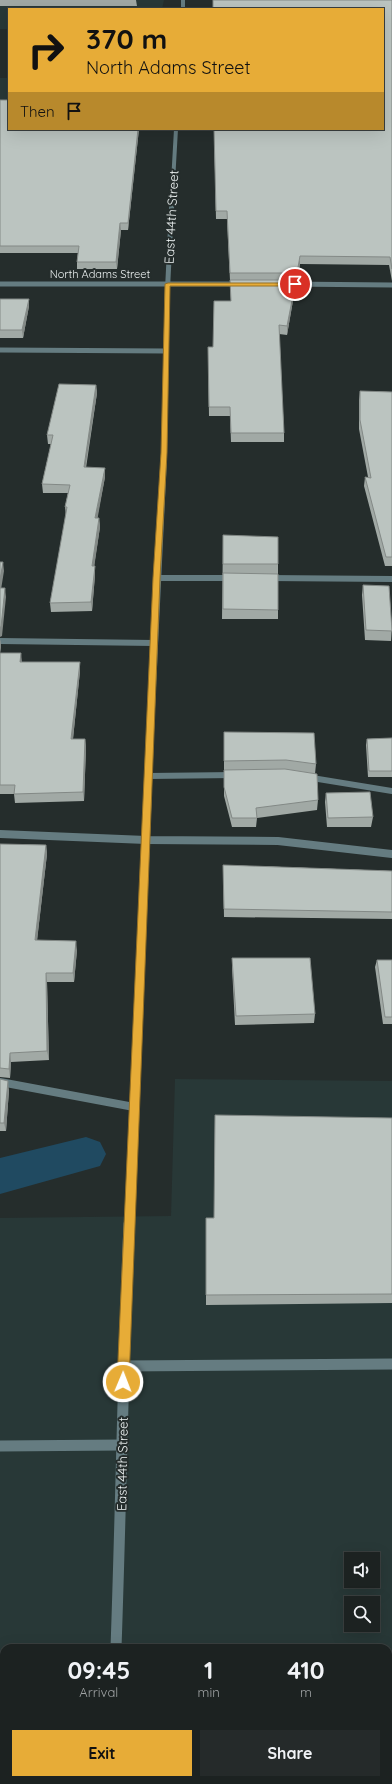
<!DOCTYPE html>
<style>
body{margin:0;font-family:Quicksand,sans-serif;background:#252a2a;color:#f1f3f6;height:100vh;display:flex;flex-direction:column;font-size:15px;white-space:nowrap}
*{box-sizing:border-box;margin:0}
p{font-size:13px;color:#a0a4a5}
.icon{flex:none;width:22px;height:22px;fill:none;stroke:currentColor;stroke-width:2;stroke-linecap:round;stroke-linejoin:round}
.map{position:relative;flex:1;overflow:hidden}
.side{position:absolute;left:0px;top:1644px;width:392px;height:140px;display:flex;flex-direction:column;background:#1c2221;border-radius:12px 12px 0 0;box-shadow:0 4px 16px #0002,0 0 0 1px #3a3f3f}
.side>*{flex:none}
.guide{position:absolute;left:8px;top:8px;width:376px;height:122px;border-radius:0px;box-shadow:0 4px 16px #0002,0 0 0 1px #3a3f3f;background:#e7ac37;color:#111;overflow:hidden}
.fabs{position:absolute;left:344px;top:1552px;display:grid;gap:8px}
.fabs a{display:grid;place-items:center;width:36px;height:36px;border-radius:0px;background:#1c2221;box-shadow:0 4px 16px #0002,0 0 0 1px #3a3f3f;font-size:20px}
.pin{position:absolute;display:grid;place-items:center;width:34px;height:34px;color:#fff;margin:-17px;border:2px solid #fff;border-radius:50%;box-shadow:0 1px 4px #0007}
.me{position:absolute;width:44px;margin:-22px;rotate:1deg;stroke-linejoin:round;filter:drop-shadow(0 0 3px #0008)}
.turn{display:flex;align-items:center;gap:14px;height:84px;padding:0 12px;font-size:18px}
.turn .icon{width:52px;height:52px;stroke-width:2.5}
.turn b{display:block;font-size:28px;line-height:34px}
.then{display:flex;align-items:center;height:38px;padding:0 12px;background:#0003;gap:8px;font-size:15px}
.eta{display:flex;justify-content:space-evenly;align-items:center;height:68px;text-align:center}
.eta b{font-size:24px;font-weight:700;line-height:28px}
.action{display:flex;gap:8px;margin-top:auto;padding:8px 12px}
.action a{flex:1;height:46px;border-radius:0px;background:#e7ac37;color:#111;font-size:16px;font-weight:700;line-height:46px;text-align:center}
.action a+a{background:#252a2a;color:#f1f3f6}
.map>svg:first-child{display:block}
.built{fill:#283837;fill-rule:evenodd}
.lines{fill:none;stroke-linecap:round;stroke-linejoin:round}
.canal{fill:#204a61;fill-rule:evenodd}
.service-far3{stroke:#657c81;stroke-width:5}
.service-far2{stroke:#657c81;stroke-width:6}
.service-far1{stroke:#657c81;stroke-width:8}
.service{stroke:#657c81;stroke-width:11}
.minor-far4{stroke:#657c81;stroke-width:4}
.minor-far3{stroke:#657c81;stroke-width:5}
.minor-far2{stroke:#657c81;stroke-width:6}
.minor-far1{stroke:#657c81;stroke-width:8}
.minor{stroke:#657c81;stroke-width:11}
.tertiary{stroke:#657c81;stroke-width:5}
.wall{fill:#a1a9a5}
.shaded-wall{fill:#838986}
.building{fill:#bbc4c0;stroke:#838986}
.route{fill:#e7ac37;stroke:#967024}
.labels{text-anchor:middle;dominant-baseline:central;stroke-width:4;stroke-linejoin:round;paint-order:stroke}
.far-street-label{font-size:11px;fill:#ecf1f1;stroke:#252d2c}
.street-label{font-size:13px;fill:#ecf1f1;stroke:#252d2c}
</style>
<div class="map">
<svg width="392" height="1784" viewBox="0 0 392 1784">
<rect width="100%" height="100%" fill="#252d2c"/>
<path class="built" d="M0 0H164L162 9H9V29H0Z
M0 78H9V105H0Z
M175 1079 392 1081V1784H0V1218L171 1216ZM351 1559H373V1581H351ZM351 1603H373V1625H351ZM4 1648H388V1780H4Z"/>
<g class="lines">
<path class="canal" d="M86 1137 100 1142 106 1154 100 1166 0 1194V1158Z"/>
<path class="service-far3" d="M0 350 166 351"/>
<path class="service-far2" d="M157 578H232
M267 578 392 579
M0 641 154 643
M148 776 235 775
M306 777 392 791"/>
<path class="service-far1" d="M0 834 146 840 278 841 392 854
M0 1082 134 1107"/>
<path class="service" d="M123 1366 392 1364
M0 1446 123 1445"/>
<path class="minor-far4" d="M183 0V9
M172 200 176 129"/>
<path class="minor-far3" d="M164 458 167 299 172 199"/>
<path class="minor-far2" d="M148 793 164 457"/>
<path class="minor-far1" d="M129 1225 148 792"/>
<path class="minor" d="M116 1648C121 1507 123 1365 129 1224
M111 1780V1784"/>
<path class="tertiary" d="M0 284H241
M285 284 392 285"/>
</g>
<path class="wall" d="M0 0H136L137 6H0Z
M392 0V281L389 265 300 264 297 281H296L295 289 287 335 279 334 284 433V442H231L230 416H209L208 347H213L231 301 227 219H216L214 129H383V9Z
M0 100 139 129 128 230H121L117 269H77V262L78 253H0Z
M0 299H29V306L23 338H0Z
M96 385 97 393 86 468 105 477 97 518H99L100 527 94 566 95 575 92 611 51 612 50 603 66 516 65 507 68 493H43L42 484 51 444H48L47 435Z
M360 391 392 392V566H385L364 486 365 477H368L359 429V400Z
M223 535 278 564V619H222Z
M363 585 392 625 391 641 365 640 362 595Z
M0 639 1 646 0 653 22 662 80 671 73 739H85L86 748 84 801 15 803 14 794H0Z
M224 732 316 764 315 774 318 800 317 810 257 818 256 827H232L224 796Z
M392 738V777H368L366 745 367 739Z
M326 793 373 817 371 827H327L325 802Z
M0 844 46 845 47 854 37 940 77 950 74 982H47L49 1060 11 1062 10 1078 0 1077Z
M223 865 392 871V919L224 917Z
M232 958 315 1014 314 1023 235 1025 232 967Z
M377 960H392V1024H383L375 967Z
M0 1079 9 1090 6 1131H0Z
M392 1118V1303L206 1305V1218H213Z"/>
<path class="shaded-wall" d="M138 129H139L128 230V223Z
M120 223 121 230 117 269 116 262Z
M300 256V264L297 281V273Z
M296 280 295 289 287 335V326Z
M29 299V306L23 338 22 330Z
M96 385 97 393 84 476V467Z
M105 468V477L96 527 95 518Z
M99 518 100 527 93 575 92 566Z
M3 562 4 571 0 596V580Z
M95 566V575L92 611 91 602Z
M5 588 6 597 2 636 0 637V627Z
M0 639 1 646 0 654Z
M21 653 22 662H20Z
M80 662V671L72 748 71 739Z
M85 739 86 748 84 801 83 792Z
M46 845 47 854 36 950 35 940Z
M76 941 77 950 74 982 73 973Z
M46 973 47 982 49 1060 47 1051Z
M10 1053 11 1062 10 1078 9 1069Z
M8 1081 9 1090 6 1131 4 1123Z"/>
<path class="building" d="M213 0H392V269L390 257 300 256 297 273H230L227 211H216L214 129H383V9H213Z
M0 100H9V129H138L128 223H120L116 262H77L79 246H0Z
M230 280H296L287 326 279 325 284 433H231L230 407H209L208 347H213L214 301H231Z
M0 299H29L22 330H0Z
M59 384 96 385 84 467 105 468 95 518H99L92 566H95L91 602 50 603 67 507H65L70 485 42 484 53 435H47Z
M360 391 392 392V557H386L365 477 371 478 360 420Z
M223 535 278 537V564H223Z
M0 562H3L0 580Z
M223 573 278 574V610L223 609Z
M363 585 389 586 392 631 366 630Z
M0 588H5L1 627H0Z
M0 653H21L20 662H80L71 739H85L83 792 14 794 15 785H0Z
M224 732 314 733 316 764 286 760 224 761Z
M392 738V771H369L367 739Z
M285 769 317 774 318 800 256 808 257 818H232L224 787V770Z
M370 792 373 817 328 818 326 793Z
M0 844 46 845 35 940 76 941 73 973H46L47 1051 10 1053 9 1069 0 1068Z
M223 865 392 871V912L224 909Z
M232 958H310L315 1014 236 1016Z
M377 960H392V1017H385Z
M0 1079 8 1081 4 1123H0Z
M215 1115 392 1118V1294L206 1295V1218H214Z"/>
<path class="route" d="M168 283H295L298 284 295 286H170L167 453 160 578 129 1382 127 1386 123 1388 119 1386 117 1382 153 578 161 453 165 284Z"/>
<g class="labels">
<g class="far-street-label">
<text x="100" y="274">North Adams Street</text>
</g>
<g class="street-label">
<text transform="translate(171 217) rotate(-87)">East 44th Street</text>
<text transform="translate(122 1464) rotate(-89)">East 44th Street</text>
</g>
</g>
</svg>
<div class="fabs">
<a><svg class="icon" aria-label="sound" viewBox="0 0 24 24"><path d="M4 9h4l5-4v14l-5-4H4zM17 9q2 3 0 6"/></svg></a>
<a><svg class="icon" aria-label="search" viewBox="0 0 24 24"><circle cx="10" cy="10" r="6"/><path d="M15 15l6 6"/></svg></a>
</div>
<div class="pin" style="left:295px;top:284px;background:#d93025"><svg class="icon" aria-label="arrive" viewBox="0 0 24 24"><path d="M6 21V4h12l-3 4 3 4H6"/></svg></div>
<svg class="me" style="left:123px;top:1382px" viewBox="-20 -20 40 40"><circle r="17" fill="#e7ac37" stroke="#fff" stroke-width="3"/><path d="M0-11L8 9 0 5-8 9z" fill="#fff"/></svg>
<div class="guide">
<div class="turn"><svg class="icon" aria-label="right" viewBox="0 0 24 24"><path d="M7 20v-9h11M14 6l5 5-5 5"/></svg><div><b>370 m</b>North Adams Street</div></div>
<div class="then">Then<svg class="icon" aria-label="arrive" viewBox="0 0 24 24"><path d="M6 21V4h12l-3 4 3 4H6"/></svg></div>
</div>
<section class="side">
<div class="eta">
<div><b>09:45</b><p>Arrival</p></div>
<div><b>1</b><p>min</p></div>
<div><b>410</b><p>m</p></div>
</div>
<div class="action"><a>Exit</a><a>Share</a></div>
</section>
</div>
